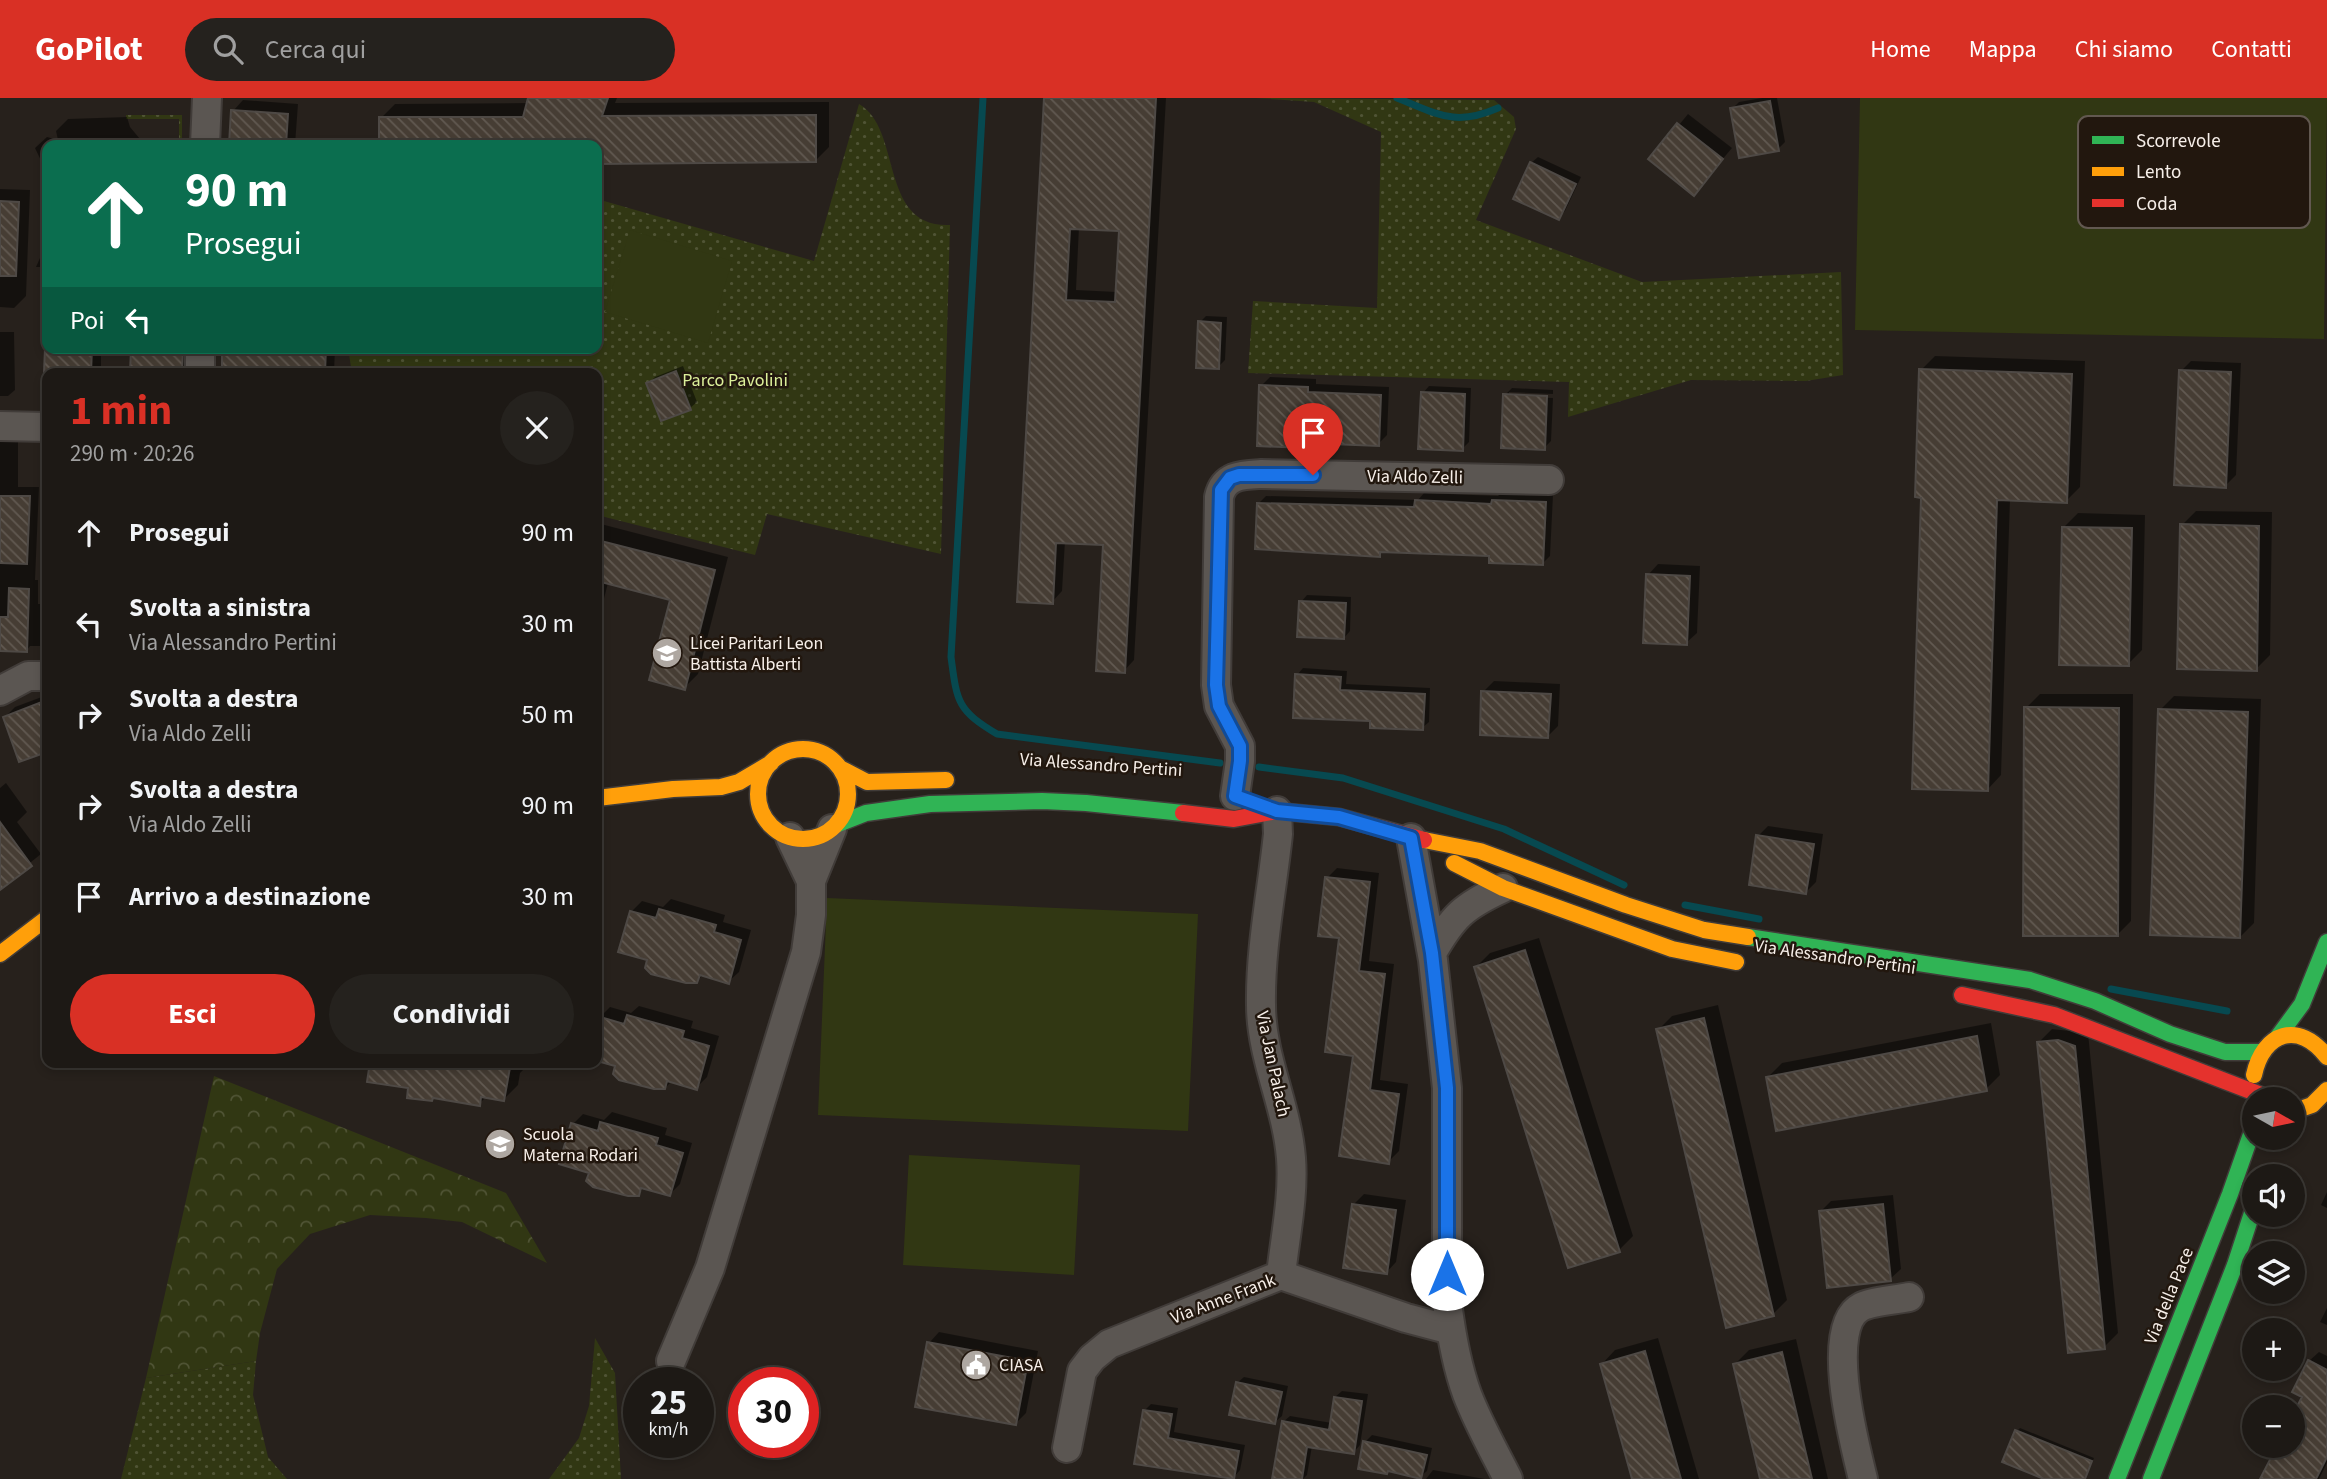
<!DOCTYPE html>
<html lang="it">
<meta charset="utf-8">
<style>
body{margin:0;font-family:"Source Sans 3",sans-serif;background:#25221e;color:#f1f3f6;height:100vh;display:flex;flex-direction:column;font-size:26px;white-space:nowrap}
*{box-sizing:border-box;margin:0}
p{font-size:23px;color:#a0a0a0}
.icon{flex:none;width:38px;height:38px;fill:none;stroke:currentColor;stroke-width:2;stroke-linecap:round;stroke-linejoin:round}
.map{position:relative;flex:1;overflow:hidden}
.drawer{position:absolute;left:42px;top:270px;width:560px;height:700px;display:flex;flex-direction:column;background:#1d1915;border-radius:14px;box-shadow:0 4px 10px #0003,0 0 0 2px #3b3834}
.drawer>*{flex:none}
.hud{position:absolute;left:42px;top:42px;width:560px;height:214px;border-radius:14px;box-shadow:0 4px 10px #0003,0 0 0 2px #3b3834;background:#0b6e4f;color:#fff;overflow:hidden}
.needle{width:46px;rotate:99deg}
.tools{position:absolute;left:2242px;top:989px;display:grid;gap:14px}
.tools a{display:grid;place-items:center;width:63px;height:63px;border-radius:50%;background:#1d1915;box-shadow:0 4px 10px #0003,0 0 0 2px #3b3834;font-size:35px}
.speed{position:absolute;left:623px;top:1269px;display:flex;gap:14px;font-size:35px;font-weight:700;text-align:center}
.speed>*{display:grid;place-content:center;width:91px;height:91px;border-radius:50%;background:#1d1915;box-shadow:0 4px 10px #0003,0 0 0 2px #3b3834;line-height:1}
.speed small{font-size:18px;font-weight:400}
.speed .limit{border:10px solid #d22;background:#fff;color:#111}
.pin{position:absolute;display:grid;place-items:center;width:60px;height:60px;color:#fff;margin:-72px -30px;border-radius:50% 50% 50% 0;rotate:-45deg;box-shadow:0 0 7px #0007}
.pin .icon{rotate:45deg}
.me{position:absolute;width:77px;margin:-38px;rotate:0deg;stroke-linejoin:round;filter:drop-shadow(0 0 5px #0008)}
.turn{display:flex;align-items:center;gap:24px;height:147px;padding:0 28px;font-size:32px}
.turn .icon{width:91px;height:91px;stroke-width:2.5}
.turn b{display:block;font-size:49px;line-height:60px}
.then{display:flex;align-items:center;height:66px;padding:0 28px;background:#0003;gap:14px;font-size:26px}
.round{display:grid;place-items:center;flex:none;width:74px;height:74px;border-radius:37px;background:#25221e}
.overview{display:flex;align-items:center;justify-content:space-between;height:119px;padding:0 28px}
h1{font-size:42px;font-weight:700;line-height:52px;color:#d93025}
.primary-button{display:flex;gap:14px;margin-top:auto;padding:14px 28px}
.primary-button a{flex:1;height:80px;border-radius:42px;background:#d93025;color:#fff;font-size:28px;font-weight:700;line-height:80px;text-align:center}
.primary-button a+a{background:#25221e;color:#f1f3f6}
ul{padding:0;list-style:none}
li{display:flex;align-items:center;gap:21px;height:91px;padding:0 28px}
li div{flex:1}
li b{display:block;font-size:26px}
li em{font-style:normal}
header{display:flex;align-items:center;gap:42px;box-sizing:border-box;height:98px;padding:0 35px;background:#d93025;color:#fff}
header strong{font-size:33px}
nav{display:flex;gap:38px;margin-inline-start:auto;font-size:24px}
.search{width:490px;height:63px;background:#25221e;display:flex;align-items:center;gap:18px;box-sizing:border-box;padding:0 24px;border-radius:38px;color:#a0a0a0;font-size:26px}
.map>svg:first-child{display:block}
.green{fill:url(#green-dots)}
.forest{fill:url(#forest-crowns)}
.pitch{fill:#313713}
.shadow{fill:#0007;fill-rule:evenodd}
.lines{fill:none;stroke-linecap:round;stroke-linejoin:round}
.stream{stroke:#074950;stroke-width:7}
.building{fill:url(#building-back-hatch);stroke:#4e4945;stroke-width:2;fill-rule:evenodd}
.street-casing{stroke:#413c39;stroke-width:32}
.fast-casing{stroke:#413c39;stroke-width:19}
.slow-casing{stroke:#413c39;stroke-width:19}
.jam-casing{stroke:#413c39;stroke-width:19}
.street{stroke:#5b5652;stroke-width:28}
.fast{stroke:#30b455;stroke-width:16}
.slow{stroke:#ff9f0a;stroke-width:16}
.jam{stroke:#e5322d;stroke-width:16}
.route-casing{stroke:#114b97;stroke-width:18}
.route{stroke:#1a73e8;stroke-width:12}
.labels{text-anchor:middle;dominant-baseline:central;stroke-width:5;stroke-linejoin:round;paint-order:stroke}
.park-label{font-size:18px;fill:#dcef9a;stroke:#22170e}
.street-label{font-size:18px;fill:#f7efe9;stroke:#22170e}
.poi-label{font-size:18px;fill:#f7efe9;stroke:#22170e;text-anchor:start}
.key{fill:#22170e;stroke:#625850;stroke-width:2}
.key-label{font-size:19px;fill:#f7efe9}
</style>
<header>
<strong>GoPilot</strong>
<div class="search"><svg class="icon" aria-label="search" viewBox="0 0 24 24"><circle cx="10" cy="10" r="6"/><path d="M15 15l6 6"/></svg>Cerca qui</div>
<nav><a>Home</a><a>Mappa</a><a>Chi siamo</a><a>Contatti</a></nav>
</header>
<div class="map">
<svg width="2327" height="1381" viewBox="0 0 2327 1381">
<defs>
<pattern id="green-dots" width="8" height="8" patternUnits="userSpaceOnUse" patternTransform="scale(1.75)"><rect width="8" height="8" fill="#313713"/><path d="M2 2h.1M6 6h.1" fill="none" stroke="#505435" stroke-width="1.8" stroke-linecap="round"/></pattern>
<pattern id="forest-crowns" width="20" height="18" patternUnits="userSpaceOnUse" patternTransform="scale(1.75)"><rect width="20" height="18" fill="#313713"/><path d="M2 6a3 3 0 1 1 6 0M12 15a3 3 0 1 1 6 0" fill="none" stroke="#505435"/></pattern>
<pattern id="building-back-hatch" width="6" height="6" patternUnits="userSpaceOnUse" patternTransform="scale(1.75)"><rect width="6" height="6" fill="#463d34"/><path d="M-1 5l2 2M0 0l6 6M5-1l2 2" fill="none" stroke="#615951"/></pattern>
</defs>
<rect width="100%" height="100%" fill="#27211c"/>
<path class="green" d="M1256 0 1494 2 1514 19 1516 31 1476 122 1642 184 1841 174 1843 277 1806 283 1691 282 1568 319 1569 284 1248 275 1253 203 1377 210 1381 34 1314 4Z
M859 6C903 31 878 130 950 127L941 456 767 416 755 457 597 417V275H352L348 250H597V101L814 163Z
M126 17H182V47H179V21H126Z
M595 1240 615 1275 621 1381H549L579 1340 589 1308Z
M256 1263 253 1297 268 1359 287 1381H121L146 1280Z"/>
<path class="forest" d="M214 978 506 1095 547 1165 462 1124 426 1120 370 1117 310 1136 277 1171 260 1235 256 1263 146 1280Z"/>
<path class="pitch" d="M1860 0H2327L2324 241 1855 232Z
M630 132 732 163 708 245 605 214Z
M827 800 1198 816 1188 1033 818 1017Z
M909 1057 1080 1067 1074 1177 903 1167Z"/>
<path class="shadow" d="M530 0H617L615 5 829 4V49L815 63 597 66V47H381V20L395 6 528 5Z
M1046 0H1166L1134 562 1124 573 1105 445 1065 443 1062 493 1052 504ZM1079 129 1121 132 1117 194 1076 192Z
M1762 0H1777L1785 44 1778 51 1732 11 1739 4Z
M243 2 298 6 295 47H230L233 13Z
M1688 16 1732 50 1694 95 1651 61Z
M127 19 130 29 145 47H47V83V75L35 50 47 39 58 42 56 33 68 21Z
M1538 59 1581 79 1565 113 1558 120 1531 65Z
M0 91 30 92 26 198 14 210 0 209Z
M47 144V169H36Z
M1206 218 1227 219 1225 262 1218 269 1200 224Z
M0 234H14L15 292 8 298H0Z
M47 236V250H101V275H47V297H45Z
M132 250H193V275H131Z
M224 250H335L334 275H223Z
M1935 258 2085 263 2080 389 2066 403 2010 401 2001 677 1988 691 1922 398 1921 272Z
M2191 263 2241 265 2236 377 2225 388 2181 273Z
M683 268 697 304 690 310 648 286 655 279Z
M1270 279 1316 281V286L1389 289 1387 337 1378 346 1310 343 1305 348 1261 288Z
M1429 288 1471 290 1469 344 1462 351 1423 295Z
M1512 290 1553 292V296L1509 294V298L1553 300 1551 343 1544 350 1505 297Z
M0 341 18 342V389H39L35 482H38V506H47V548H30L27 552 0 551Z
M1424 395 1498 398 1501 395 1553 397 1550 458 1542 466 1491 456 1384 452 1379 457 1258 406 1266 398 1418 402Z
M2196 413 2272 414 2270 557 2256 571 2182 427Z
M2078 415 2145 417 2142 552 2128 566 2064 429Z
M597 425 728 459 698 576 684 590 672 501 608 485 601 512 597 516Z
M1658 466 1700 468 1697 535 1686 545 1648 477Z
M1307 497 1351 499 1350 533 1344 540 1301 504Z
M1303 570 1347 573 1346 586 1430 590 1429 624 1422 630 1372 622 1297 577Z
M1494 583 1560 586 1558 628 1548 638 1483 594Z
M2040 596H2133L2131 823 2117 837 2026 610Z
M47 597V652L20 662 5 619 15 609Z
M2174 598 2261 601 2254 825 2240 839 2160 612Z
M6 685 27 714 17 724 41 756 0 789V690Z
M1768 728 1823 736 1816 784 1806 794 1758 738Z
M1337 770 1379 775 1369 863 1394 866 1380 982 1408 986 1399 1053 1388 1064 1355 956 1341 838 1327 780Z
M671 801 725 817 723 824 751 832 739 874 728 884 703 877 696 884 649 861 631 814 642 803 663 809Z
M1539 840 1633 1138 1619 1152 1476 869 1490 855Z
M1718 907 1787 1202 1773 1216 1658 932 1672 918Z
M639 908 693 923 691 930 719 938 707 979 696 990 672 983 665 990 617 967 597 961V928L599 920 610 909 631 915Z
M1991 925 2000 977 1986 991 1768 979 1782 965Z
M2052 931 2088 935 2118 1235 2104 1249 2038 945Z
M372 964H531L520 975 518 987 504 1001 487 998 479 1006 435 999 432 1002Z
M612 1014 667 1030 665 1037 692 1045 680 1086 670 1096 645 1089 638 1096 591 1074 573 1026 583 1016 604 1022Z
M2327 1094V1110L2321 1107Z
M1364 1096 1406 1102 1396 1164 1386 1175 1354 1106Z
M1893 1097 1901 1171 1890 1181 1820 1114 1831 1103Z
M2327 1210V1227L2320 1224Z
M939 1234 1038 1253 1026 1315 1015 1326 929 1245Z
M1658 1240 1699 1381H1634L1602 1266 1615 1252Z
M1796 1241 1828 1381H1762L1735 1266 1749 1252Z
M2319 1254 2327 1258V1365L2319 1381H2262L2279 1348H2292L2305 1299 2309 1263Z
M1244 1279 1288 1288 1282 1318 1275 1324 1237 1285Z
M1342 1293 1368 1296 1360 1347 1354 1354 1312 1348 1307 1377 1303 1381H1283V1324L1290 1318 1332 1325 1335 1299Z
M1151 1306 1178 1310 1174 1334 1245 1347 1240 1372 1234 1379 1165 1367 1145 1312Z
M2020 1330 2094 1360 2085 1381H2049L2017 1333Z
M1372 1337 1432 1350 1427 1373 1420 1379 1389 1371 1365 1344Z
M1433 1372 1485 1381H1426Z"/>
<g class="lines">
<path class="stream" d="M983 0 951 559C957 604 957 612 997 636L1220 665
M1397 0C1438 16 1455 29 1498 10
M1259 669 1343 680 1504 731 1624 787
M1685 807 1759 821
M2111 891 2227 913"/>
</g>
<path class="building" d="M528 0H608L602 18 816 17V64L597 66V47H379V19H523Z
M1044 0H1156L1125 575 1096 573 1103 447 1056 445 1053 506 1017 504ZM1070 131 1119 133 1115 204 1066 202Z
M1770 3 1779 53 1739 60 1730 10Z
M231 12 288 16 286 47H229Z
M1677 25 1723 61 1694 98 1648 61Z
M1530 64 1576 86 1559 122 1513 101Z
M0 103 19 104 16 178H0Z
M1198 223 1221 225 1219 271 1196 270Z
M45 250H92L91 275H44Z
M131 250H183L182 275H130Z
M222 250H326L325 275H222Z
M1919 271 2072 276 2067 405 1997 402 1988 693 1912 691 1921 400 1915 399Z
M2179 272 2231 274 2226 390 2174 387Z
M676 273 691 312 661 323 646 285Z
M1259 287 1308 289V294L1381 297 1379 348 1306 345 1305 350 1257 348Z
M1421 294 1465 296 1463 353 1418 351Z
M1503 296 1547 298 1545 352 1501 350Z
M0 398H30L27 466 0 465Z
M1415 402 1491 406 1492 402 1546 404 1543 467 1489 465V458L1380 454V459L1255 451 1257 405 1414 409Z
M2180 426 2259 428 2257 573 2177 571Z
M2062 429 2132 430 2129 568 2059 567Z
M597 442 715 472 685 592 649 582 670 502 597 483Z
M1646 476 1690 478 1687 547 1643 545Z
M9 490 29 491 27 554 0 553V519H8Z
M1299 503 1346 505 1344 541 1297 539Z
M1295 576 1341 579 1340 592 1425 596 1423 632 1370 630V623L1293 620Z
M1481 593 1551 596 1548 640 1480 637Z
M47 602V654L19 664 3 619Z
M2024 609 2119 610 2118 838H2023Z
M2158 611 2248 614 2240 840 2150 837Z
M0 724 32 768 0 792Z
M1756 737 1814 746 1806 796 1749 787Z
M1325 779 1370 784 1359 873 1385 876 1370 992 1399 996 1389 1066 1339 1058 1353 958 1325 954 1339 840 1318 838Z
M659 811 716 827 714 834 741 842 729 886 700 877 697 885H686L651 876 645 870 647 862 618 854 630 813 656 820Z
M1525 852 1620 1154 1568 1170 1474 869Z
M627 917 684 933 682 940 709 948 697 992 667 983 665 991H654L619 982 613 976 615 968 597 963V918L624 926Z
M1704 920 1774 1218 1726 1230 1656 931Z
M1977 938 1987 993 1776 1033 1766 979Z
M2058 942 2075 948 2105 1251 2068 1255 2037 944Z
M370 964H511L504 1003 481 999 480 1008 433 1000 432 1003 407 1000 408 990 367 984Z
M600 1024 658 1040 656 1047 683 1055 670 1098 641 1090 639 1098H628L593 1089 586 1083 589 1075 559 1066 571 1025 598 1033Z
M1352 1106 1396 1112 1387 1176 1343 1170Z
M1883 1106 1891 1183 1827 1190 1819 1113Z
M927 1244 1028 1263 1016 1327 915 1309Z
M1645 1253 1681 1381H1632L1600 1266Z
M1782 1254 1812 1381H1760L1733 1266Z
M2308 1262 2327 1272V1359L2316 1381H2260L2277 1348H2292V1318L2302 1299 2292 1294Z
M1236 1284 1282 1294 1275 1326 1229 1317Z
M1334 1299 1362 1303 1354 1356 1307 1349 1302 1381H1272L1282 1323 1329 1332Z
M1143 1312 1172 1316 1168 1340 1239 1353 1234 1381 1134 1366Z
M2015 1332 2092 1363 2085 1381H2044L2002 1364Z
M1363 1343 1427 1357 1421 1381 1388 1373 1387 1376 1358 1371Z"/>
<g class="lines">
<g class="street-casing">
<path id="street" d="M205 47 207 0
M200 275V250
M0 328 47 329
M0 593 28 578H47
M1235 698 1240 663V648L1219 608 1216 587 1219 399C1224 377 1242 377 1261 376L1549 382
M1277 713 1278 736C1272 793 1260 850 1261 907 1261 959 1287 1008 1291 1060 1294 1098 1285 1139 1281 1177
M790 739 811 783
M1411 740 1433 862 1447 990V1204C1451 1235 1456 1266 1467 1296 1478 1325 1494 1353 1508 1381
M1432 855C1453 818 1464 808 1503 790
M671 1263 710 1170 806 854 811 817V783L832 731
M1067 1350 1082 1273 1092 1260 1109 1246 1281 1177 1406 1220 1451 1232
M1863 1381C1855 1348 1823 1228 1861 1209 1872 1203 1896 1202 1909 1199"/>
</g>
<g class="fast-casing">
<path id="fast" d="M838 726 866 715 930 706 1042 703 1086 705 1183 715
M1748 839 2030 882 2095 903 2170 936 2225 954H2260
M2277 940 2302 906 2327 844
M2117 1381 2230 1096 2254 1028
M2151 1381 2235 1167 2254 1109"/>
</g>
<g class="slow-casing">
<path id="slow" d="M758 696a45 45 0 1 1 90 0a45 45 0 1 1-90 0Z
M840 670 867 684 946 682
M597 700 673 691 721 689 739 684 771 665
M1424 742 1480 753 1626 807 1704 832 1748 839
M1454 765 1503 790 1672 851 1736 864
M0 856 47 820
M2254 977C2263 934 2299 922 2327 959
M2292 1014 2312 1007 2327 992"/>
</g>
<g class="jam-casing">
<path id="jam" d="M1183 715 1234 721 1277 713 1339 719 1424 742
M1962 897 2054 917 2261 997 2260 1001"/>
</g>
<use href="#street" class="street"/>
<use href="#fast" class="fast"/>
<use href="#slow" class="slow"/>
<use href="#jam" class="jam"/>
</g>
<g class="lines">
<g class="route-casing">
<path id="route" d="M1313 377H1239L1230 380 1221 392 1216 587 1219 608 1240 648V663L1235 698 1277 713 1339 719 1411 740 1432 855 1447 990V1176"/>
</g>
<use href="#route" class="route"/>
</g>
<defs>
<g id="school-disc" transform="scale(1.575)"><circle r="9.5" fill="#aea7a1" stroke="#22170e"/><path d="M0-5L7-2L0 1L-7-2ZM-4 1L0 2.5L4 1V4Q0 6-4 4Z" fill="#fff"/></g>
<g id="civic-disc" transform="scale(1.575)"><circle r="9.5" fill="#aea7a1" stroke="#22170e"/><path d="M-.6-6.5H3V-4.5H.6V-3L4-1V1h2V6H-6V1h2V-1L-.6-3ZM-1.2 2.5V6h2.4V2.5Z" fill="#fff"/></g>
</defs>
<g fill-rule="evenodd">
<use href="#school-disc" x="667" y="555"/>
<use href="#school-disc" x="500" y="1046"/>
<use href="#civic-disc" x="976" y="1267"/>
</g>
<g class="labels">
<g class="park-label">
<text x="735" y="282">Parco Pavolini</text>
</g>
<g class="street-label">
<text transform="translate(1415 379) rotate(1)">Via Aldo Zelli</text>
<text transform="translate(1101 667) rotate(4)">Via Alessandro Pertini</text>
<text transform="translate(1835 859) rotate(8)">Via Alessandro Pertini</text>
<text transform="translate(1273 966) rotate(78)">Via Jan Palach</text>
<text transform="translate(2169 1198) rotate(-68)">Via della Pace</text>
<text transform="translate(1223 1201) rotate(-21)">Via Anne Frank</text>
</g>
<g class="poi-label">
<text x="690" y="545">Licei Paritari Leon<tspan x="690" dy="21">Battista Alberti</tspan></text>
<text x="523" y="1036">Scuola<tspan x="523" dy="21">Materna Rodari</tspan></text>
<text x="999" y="1267">CIASA</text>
</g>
</g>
<rect x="2078" y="18" width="232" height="112" rx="10" class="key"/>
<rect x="2092" y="38" width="32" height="8" fill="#30b455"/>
<rect x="2092" y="69" width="32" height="9" fill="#ff9f0a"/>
<rect x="2092" y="101" width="32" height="8" fill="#e5322d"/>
<g class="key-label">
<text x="2136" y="49">Scorrevole</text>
<text x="2136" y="80">Lento</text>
<text x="2136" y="112">Coda</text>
</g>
</svg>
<div class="tools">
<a><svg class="needle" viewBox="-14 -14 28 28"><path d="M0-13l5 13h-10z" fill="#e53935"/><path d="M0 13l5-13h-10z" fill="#a0a0a0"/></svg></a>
<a><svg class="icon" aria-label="sound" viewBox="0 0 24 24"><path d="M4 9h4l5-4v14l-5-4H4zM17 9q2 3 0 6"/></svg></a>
<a><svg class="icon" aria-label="layers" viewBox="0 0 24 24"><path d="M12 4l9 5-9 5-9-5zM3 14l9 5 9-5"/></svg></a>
<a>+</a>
<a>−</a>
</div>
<div class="speed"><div>25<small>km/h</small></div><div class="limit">30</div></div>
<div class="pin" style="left:1313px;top:377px;background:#d93025"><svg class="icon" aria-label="arrive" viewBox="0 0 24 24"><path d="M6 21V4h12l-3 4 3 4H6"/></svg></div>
<svg class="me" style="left:1447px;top:1176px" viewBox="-20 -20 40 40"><circle r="19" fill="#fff"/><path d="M0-13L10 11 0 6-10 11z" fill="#1a73e8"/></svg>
<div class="hud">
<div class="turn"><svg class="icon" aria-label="ahead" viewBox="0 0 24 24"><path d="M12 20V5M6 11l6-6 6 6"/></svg><div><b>90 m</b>Prosegui</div></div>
<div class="then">Poi<svg class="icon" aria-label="left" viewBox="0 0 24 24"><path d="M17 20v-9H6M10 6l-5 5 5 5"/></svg></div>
</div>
<section class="drawer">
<div class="overview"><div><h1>1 min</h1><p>290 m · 20:26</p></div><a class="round"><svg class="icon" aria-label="close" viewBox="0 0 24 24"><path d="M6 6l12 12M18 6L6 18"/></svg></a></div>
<ul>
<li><svg class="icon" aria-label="ahead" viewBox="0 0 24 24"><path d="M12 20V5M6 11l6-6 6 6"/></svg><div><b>Prosegui</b></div><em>90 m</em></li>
<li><svg class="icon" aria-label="left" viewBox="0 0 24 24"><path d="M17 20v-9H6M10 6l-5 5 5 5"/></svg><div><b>Svolta a sinistra</b><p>Via Alessandro Pertini</p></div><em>30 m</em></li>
<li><svg class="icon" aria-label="right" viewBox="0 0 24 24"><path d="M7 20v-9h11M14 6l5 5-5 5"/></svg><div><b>Svolta a destra</b><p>Via Aldo Zelli</p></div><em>50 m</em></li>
<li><svg class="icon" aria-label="right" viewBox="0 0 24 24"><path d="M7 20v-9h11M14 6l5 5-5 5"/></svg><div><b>Svolta a destra</b><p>Via Aldo Zelli</p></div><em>90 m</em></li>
<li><svg class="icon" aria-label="arrive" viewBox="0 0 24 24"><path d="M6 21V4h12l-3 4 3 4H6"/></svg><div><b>Arrivo a destinazione</b></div><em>30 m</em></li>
</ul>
<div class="primary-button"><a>Esci</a><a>Condividi</a></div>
</section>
</div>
